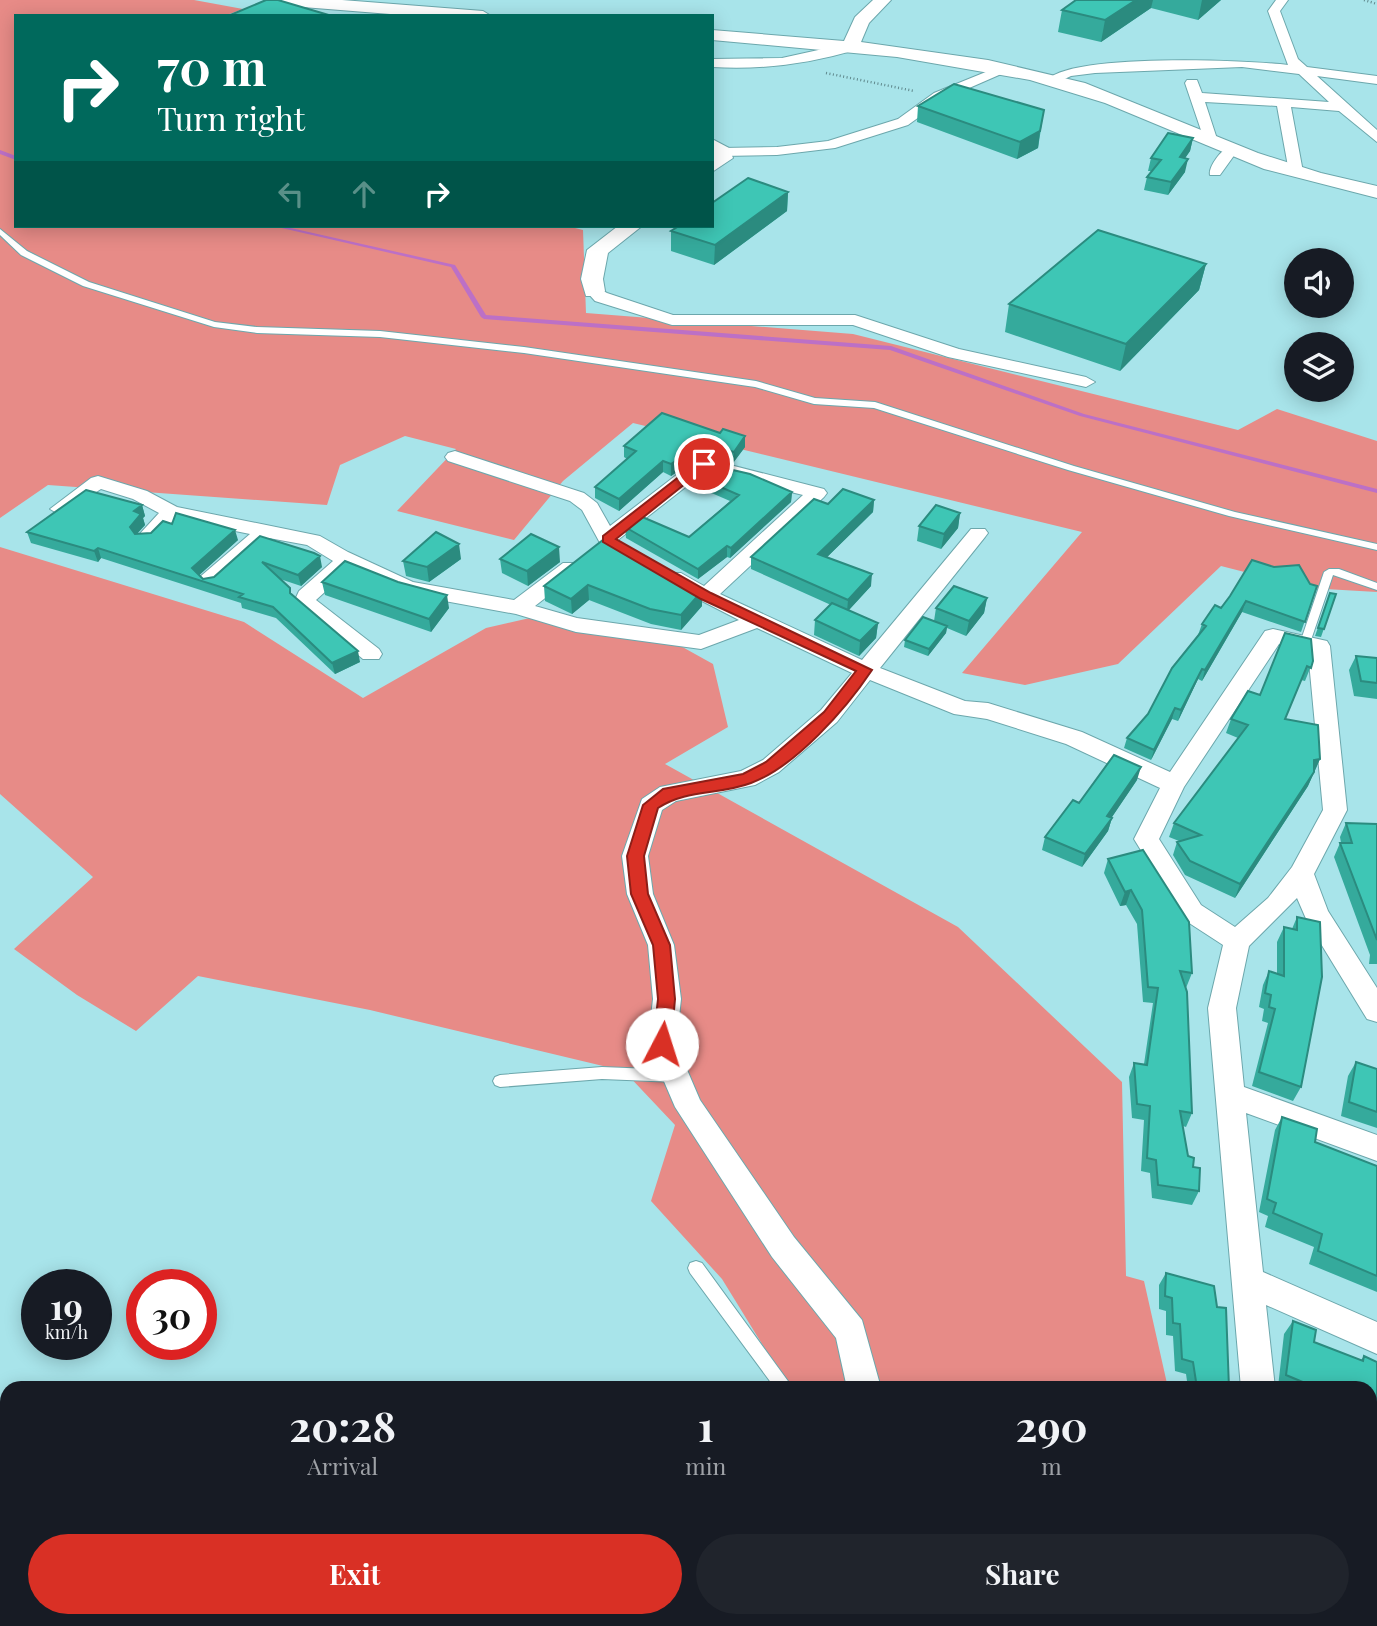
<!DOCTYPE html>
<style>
body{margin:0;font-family:"Playfair Display",serif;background:#20242c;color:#f1f3f6;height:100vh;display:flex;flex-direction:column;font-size:26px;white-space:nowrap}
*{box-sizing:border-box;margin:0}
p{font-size:23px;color:#9ea1a6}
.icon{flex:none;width:38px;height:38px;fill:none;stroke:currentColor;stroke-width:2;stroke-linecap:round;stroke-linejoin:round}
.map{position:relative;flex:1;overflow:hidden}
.sheet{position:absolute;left:0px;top:1381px;width:1377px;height:247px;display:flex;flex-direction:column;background:#171b24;border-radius:21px 21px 0 0;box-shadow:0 4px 18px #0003}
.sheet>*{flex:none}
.hud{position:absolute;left:14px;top:14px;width:700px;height:214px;border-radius:0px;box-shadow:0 4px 18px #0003;background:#00695c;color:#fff;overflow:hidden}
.fabs{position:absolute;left:1284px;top:248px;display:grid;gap:14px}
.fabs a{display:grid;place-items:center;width:70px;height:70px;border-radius:50%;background:#171b24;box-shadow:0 4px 18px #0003;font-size:35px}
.speed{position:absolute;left:21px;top:1269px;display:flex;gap:14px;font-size:35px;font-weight:700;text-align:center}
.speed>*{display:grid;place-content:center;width:91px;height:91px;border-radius:50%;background:#171b24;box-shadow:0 4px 18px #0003;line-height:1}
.speed small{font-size:18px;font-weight:400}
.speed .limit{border:10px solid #d22;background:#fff;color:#111}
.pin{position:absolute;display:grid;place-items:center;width:60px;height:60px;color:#fff;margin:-30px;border:4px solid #fff;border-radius:50%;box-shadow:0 2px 7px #0007}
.me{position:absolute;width:77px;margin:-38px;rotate:5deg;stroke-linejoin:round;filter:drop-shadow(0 0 5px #0008)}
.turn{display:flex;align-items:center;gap:24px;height:147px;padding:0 28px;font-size:32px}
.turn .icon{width:91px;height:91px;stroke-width:2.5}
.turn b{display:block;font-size:49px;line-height:60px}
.lanes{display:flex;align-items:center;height:66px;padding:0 28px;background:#0003;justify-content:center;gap:35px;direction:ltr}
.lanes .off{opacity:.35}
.eta{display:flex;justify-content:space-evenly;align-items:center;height:119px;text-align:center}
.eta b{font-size:42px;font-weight:700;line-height:49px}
.cta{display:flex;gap:14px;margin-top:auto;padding:14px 28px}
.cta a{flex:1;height:80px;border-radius:42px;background:#d93025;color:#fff;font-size:28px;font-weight:700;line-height:80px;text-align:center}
.cta a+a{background:#20242c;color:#f1f3f6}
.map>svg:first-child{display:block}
.green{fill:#e78b87}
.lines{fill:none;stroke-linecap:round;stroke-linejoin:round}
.stream{fill:#bc70c6;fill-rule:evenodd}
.lane-casing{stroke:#6ca7ac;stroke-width:2}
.street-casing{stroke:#6ca7ac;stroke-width:2}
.secondary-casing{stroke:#6ca7ac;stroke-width:2}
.path{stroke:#5f888c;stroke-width:2.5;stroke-dasharray:1 2.5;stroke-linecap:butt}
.lane{fill:#fff;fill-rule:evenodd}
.street{fill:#fff;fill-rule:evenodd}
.secondary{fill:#fff;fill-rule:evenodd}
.wall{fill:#35aa9c}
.shaded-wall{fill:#2b8b7f}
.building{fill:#3ec6b5;stroke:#2b8b7f;stroke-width:2}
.route{fill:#d93025;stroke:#8d1f18;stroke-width:2}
</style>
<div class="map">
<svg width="1377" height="1626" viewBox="0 0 1377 1626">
<rect width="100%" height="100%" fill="#a8e4ea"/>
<path class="green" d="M0 0H194L243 9 224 16H16V226H567L583 230 586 313 853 334 1238 430 1277 409 1377 441V592L1308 588 1221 566 1118 664 1025 685 962 673 1082 532 633 423 563 481 514 540 397 511 456 449 405 436 340 465 327 505 48 485 0 518Z
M0 547 244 622 363 698 486 628 547 614 659 634 713 664 728 727 665 764 958 927 1122 1082 1126 1276 1144 1281 1168 1388H789L722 1279 651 1201 675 1125 624 1071 370 1010 198 976 136 1031 77 995 14 949 93 877 0 794Z
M0 1442 7 1454V1575L0 1572Z
M1163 1621H1254L1257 1626H1165Z"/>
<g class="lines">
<path class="stream" d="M0 150 16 156V160L0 154Z
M273 226H282L455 265 486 315 891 346 1084 414 1377 489V493L1080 416 890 350 484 319 481 317 451 267Z"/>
<g class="lane-casing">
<path id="lane" d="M0 229 27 251 89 282 215 322 257 327 380 331 524 347 756 381 815 398 875 402 1074 466 1235 512 1377 544V550L1229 516 1068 470 874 408 814 404 755 387 524 353 380 337 257 333 214 327 83 286 21 255 0 235Z
M1339 569 1377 583V590L1333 575 1310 643 1309 646H1301L1300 643 1324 572 1329 569Z
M602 1067 676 1070 681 1072 683 1076 681 1080 676 1082 602 1079 500 1087 495 1085 493 1081 495 1077 500 1075Z
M696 1261 702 1263 793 1388H775L690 1273 688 1268 690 1263Z"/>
</g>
<g class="street-casing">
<path id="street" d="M1276 0H1288L1280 11 1298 59 1307 67 1377 76V84L1317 76 1377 130V142L1339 111 1291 107 1303 172 1296 176 1289 172 1277 106 1205 102 1218 142 1216 145H1206L1185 83 1187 80H1197L1202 93 1329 102 1299 74 1242 67 1095 73 1071 76 1054 84 1047 80C1073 53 1248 60 1288 65L1268 11Z
M850 43 856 47 855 50C808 64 761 70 712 67V59L782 58Z
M1003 65 1015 68 944 99 908 125 835 148 777 155 722 156 715 152 722 148 777 147 828 141 898 119 934 93Z
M1231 146 1238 150 1220 175H1210C1208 167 1222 148 1231 146Z
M594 286 607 293 673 315H855L959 349 1086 377 1095 382 1086 387 948 357 853 325H672L595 301 586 291Z
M455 451 584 493 597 503 610 526 696 460 703 458 824 489 827 493 824 497 720 594 862 660 971 529H985L988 533 985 537 880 668 965 701 988 703 1082 732 1170 772 1265 631 1273 629 1327 641 1330 646 1347 810 1314 874 1328 911 1377 988V1022L1367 1019 1307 921 1297 898 1249 946 1236 1008 1244 1087 1377 1135V1161L1246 1113 1263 1272 1377 1322V1354L1266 1305 1275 1388H1241L1208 1008 1223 945 1183 919 1134 839 1160 788 1066 744 987 719 954 714 870 680 837 722 779 772 755 785 676 801 662 810 648 856 653 894 674 945 681 999 676 1044 700 1100 794 1237 862 1320 881 1388H847L836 1338 772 1257 675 1107 648 1044 653 999 648 945 627 894 622 856 642 799 660 787 741 771 763 760 821 710 852 673 757 628 701 649 576 632 516 614 401 593 350 569 316 600 379 649 382 654 379 659H363L294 602 299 591 333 561 307 545 269 538 215 586 208 588 197 581 201 576 250 534 176 519 153 542H139L136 538 159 513 133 499 101 489 60 515 50 509 91 478 98 476 147 491 177 507 320 536 348 552 413 582 514 600 563 563H577L580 568 577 573 535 606 577 618 699 635 739 620 667 583 664 578 667 573H681L704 586 803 495 706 471 614 543H600L582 510 570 501 448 461 445 457 448 453ZM1279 644 1308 651 1323 810 1292 867 1268 898 1235 927 1201 905 1159 839 1184 787Z
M1370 1542 1377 1545V1581L1370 1578Z
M0 1584 7 1587V1620H45L47 1626H7L0 1622Z
M954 1620H990L992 1626H956Z"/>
</g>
<g class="secondary-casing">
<path id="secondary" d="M270 0H342L483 11 491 16H415L278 5Z
M873 0H891L869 23 861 42 988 60 1085 83 1258 153 1321 173 1377 186V198L1264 169 1105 103 1030 80 897 57 712 40V30L844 41 855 17Z
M712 139 729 148 733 158 712 172Z
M618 226H642L608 253 603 279 605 291 602 296H586L581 279 587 250Z"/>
</g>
<path class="path" d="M1364 0 1377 4
M826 73 914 91"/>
<use href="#lane" class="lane"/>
<use href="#street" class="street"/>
<use href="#secondary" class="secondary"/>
</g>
<path class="wall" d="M1076 0H1221L1198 20 1151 8 1101 42 1058 32 1062 10Z
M918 106 1044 110 1038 148 1017 159 917 122Z
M1193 138 1190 151 1185 158V172L1168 195 1144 190 1147 177 1151 171H1148L1151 158Z
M788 192 787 211 714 265 671 251V231Z
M1206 264 1199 290 1120 371 1005 332 1009 304Z
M720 433 745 447 733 463 702 455 671 476 663 472 619 511 595 498V487L627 459 624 457V446Z
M693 475 792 492 791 502 730 558 727 557 698 579 626 538 625 527 689 537 730 501 693 485Z
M874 500 873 512 827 557 871 586 849 610 878 623 876 638 859 656 814 635 815 620 831 605 751 569V557L828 504Z
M142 505 145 516 143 518 145 525 137 534 151 533 172 524 238 540 199 575 203 579 214 577 260 536 322 567 301 586 280 579 290 588 291 595 360 662 335 674 276 618 242 608 241 603 101 558 98 562 31 543 27 532Z
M960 513 958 528 941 549 917 541 919 526Z
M608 536 702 606 681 630 651 624 589 600 572 614 545 601 544 586Z
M461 559 429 582 406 576 403 561Z
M500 559 560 562 528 586 502 573Z
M322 582 449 608 431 632 325 595Z
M1310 584 1317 586 1301 632 1242 612 1202 681 1198 679 1178 721 1172 719 1151 760 1124 748 1127 738 1148 714 1198 635 1202 624 1221 608Z
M1330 593 1336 594 1321 637 1315 636Z
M987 598 984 613 966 636 947 628 946 633 928 656 904 647 905 640 934 621 936 608Z
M1356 656 1377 658V699L1354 696 1349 670Z
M1313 661 1305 681 1301 680 1285 719 1320 759 1308 786 1235 898 1185 875 1173 855 1177 842 1179 841 1169 837 1174 823 1238 738 1226 733 1231 719 1260 695Z
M1137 780 1111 818H1112L1108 831 1082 867 1042 850 1045 837 1079 803Z
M1346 823 1377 824V964H1369L1370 955 1334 857 1340 843H1341L1340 837Z
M1108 859 1192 973 1186 988H1185L1192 1113 1186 1127 1183 1126 1188 1156 1193 1167 1199 1191 1192 1205 1152 1198 1150 1173 1141 1171 1144 1120 1132 1118 1129 1077 1134 1063 1144 1064 1153 1003 1143 1002 1137 924 1126 905 1120 906 1104 873Z
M1297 917 1301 1087 1293 1101 1252 1086 1268 1023 1262 1021 1264 1009 1259 1007 1263 985 1269 971 1277 974V942L1284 927 1292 929Z
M1356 1062 1377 1069V1128L1341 1116 1348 1076Z
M1282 1117 1315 1142 1377 1166V1292L1309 1264 1314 1247 1265 1227 1268 1216 1259 1212 1275 1130Z
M1166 1273 1229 1388H1188L1186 1374 1175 1371 1173 1336 1166 1335V1311L1159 1309V1285Z
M1293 1321 1314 1342 1361 1360 1364 1356 1377 1362V1531L1370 1538V1388L1278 1387 1284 1334Z
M1025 1620H1080V1626H1025Z
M1118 1620H1153L1154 1625 1161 1626H1119Z
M1306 1620H1370L1377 1626H1305Z"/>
<path class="shaded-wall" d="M1136 0H1153L1151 8 1101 42 1105 20Z
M1202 0H1221L1198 20Z
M1040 131 1038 148 1017 159 1020 142Z
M1193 138 1190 151 1177 170 1180 157Z
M1188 159 1185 172 1168 195 1171 182Z
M788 192 787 211 714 265 715 245Z
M1206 264 1199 290 1120 371 1126 344Z
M745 436V447L733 463 734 452Z
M702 444V455L671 476V464Z
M663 461V472L619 511V499Z
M792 492 791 502 730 558 731 548Z
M874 500 873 512 818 566V554Z
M142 505 145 516 143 518 145 525 133 538 130 527 134 511Z
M960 513 958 528 941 549 944 534Z
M235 530 238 540 195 579 192 568Z
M459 544 461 559 429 582 427 567Z
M727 546V557L698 579V569Z
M559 547 560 562 528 586 527 571Z
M98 548 101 558 98 562 94 551Z
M320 556 322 567 301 586 298 575Z
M872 574 871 586 847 612 848 600Z
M588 585 589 600 572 614 571 599Z
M702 591V606L681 630V615Z
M447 595 449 608 431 632 429 619Z
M987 598 984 613 966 636 969 621Z
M1246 601 1242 612 1202 681 1205 670Z
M878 623 876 638 859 656 860 641Z
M947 626 946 633 928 656 929 649Z
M358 651 360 662 335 674 332 663Z
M1202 669 1198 679 1178 721 1181 710Z
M1175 708 1172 719 1151 760 1154 750Z
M1320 759 1308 786 1235 898 1240 884 1314 760Z
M1141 767 1137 780 1104 829 1107 816Z
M1112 818 1108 831 1082 867 1085 854Z
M1131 890 1126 905 1120 906 1125 892Z"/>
<path class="building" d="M266 0H278L332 16H228Z
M1076 0H1136L1105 20 1062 10Z
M954 84 1044 110 1040 131 1020 142 918 106Z
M1168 133 1193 138 1180 157 1188 159 1171 182 1147 177 1161 160 1151 158Z
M748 178 788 192 715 245 671 231 679 226H712V203Z
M1098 230 1206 264 1126 344 1009 304Z
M662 413 720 433 723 429 745 436 734 452 702 444 671 464 663 461 619 499 595 487 636 451 624 446Z
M707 464 750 474 792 492 731 548 727 546 698 569 625 527 640 516 689 537 739 495 693 475Z
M843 489 874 500 818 554 872 574 848 600 751 557 814 499 828 504Z
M86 490 142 505 134 511 141 514 130 527 135 534 151 533 163 521 172 524 176 513 235 530 192 568 203 579 214 577 260 536 314 553 320 556 298 575 262 562 290 588V593L358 651 332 663 273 607 239 597 243 594 98 548 94 551 27 532Z
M936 505 960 513 944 534 919 526Z
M436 532 459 544 427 567 403 561Z
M531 534 559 547 527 571 500 559Z
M608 536 678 580 702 591 681 615 650 609 588 585 571 599 544 586Z
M1252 560 1274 567 1299 565 1310 584 1317 586 1305 622 1246 601 1205 670 1202 669 1181 710 1175 708 1154 750 1127 738 1148 714 1172 668 1206 626 1202 624 1215 605 1221 608 1230 596Z
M345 561 398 582 447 595 429 619 322 582Z
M954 586 987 598 969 621 936 608Z
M1330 593 1336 594 1324 629 1318 628Z
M832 603 878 623 860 641 815 620Z
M923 617 947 626 929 649 905 640Z
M1285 633 1311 639 1313 661 1311 668 1307 666 1285 719 1318 725 1320 759 1314 760V772L1240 884 1190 861 1177 842 1201 835 1174 823 1248 725 1231 719 1248 691 1260 695Z
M1356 656 1377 658V683L1361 681Z
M1114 755 1141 767 1107 816 1112 818 1085 854 1045 837 1073 800 1079 803Z
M1346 823 1377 824V940L1340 843H1352Z
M1143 850 1189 922 1192 973 1180 971 1187 992 1192 1113 1180 1111 1188 1156 1194 1158 1193 1167 1200 1168 1199 1191 1158 1185 1156 1160 1147 1158 1150 1106 1137 1104 1134 1063 1147 1065 1158 988 1148 987 1142 910 1131 890 1125 892 1108 859Z
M1297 917 1320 922 1322 977 1301 1087 1259 1072 1275 1009 1269 1007 1271 995 1265 993 1269 971 1284 976V927L1297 930Z
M1356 1062 1377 1069V1112L1349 1102Z
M1282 1117 1317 1129 1315 1142 1377 1166V1276L1318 1251 1322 1234 1273 1213 1276 1203 1267 1199Z
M1166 1273 1214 1286 1217 1307 1226 1308 1229 1388H1197L1193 1362 1182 1359 1180 1324 1173 1323 1172 1298 1165 1296Z
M1293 1321 1316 1330 1314 1342 1363 1361 1364 1356 1377 1362V1530L1370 1526V1388H1305V1383L1286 1375Z
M1370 1589 1377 1593V1626H1312L1314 1620H1370Z
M1029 1620H1080V1626H1029Z
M1126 1620H1153L1154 1625 1161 1626H1126Z"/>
<path class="route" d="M699 461 710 464 616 539 711 593 872 670C846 709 795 767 751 783 720 795 686 789 658 808L644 856 648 894 670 945 675 999 671 1044 662 1052 653 1044 658 999 653 945 631 894 627 856 643 805 663 789 743 774 766 762 824 712 856 671 701 599 603 542V536Z"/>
</svg>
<div class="fabs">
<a><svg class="icon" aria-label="sound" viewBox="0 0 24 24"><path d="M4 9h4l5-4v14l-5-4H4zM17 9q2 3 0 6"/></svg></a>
<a><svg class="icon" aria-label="layers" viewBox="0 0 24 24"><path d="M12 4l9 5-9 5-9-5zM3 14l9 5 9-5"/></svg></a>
</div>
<div class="speed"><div>19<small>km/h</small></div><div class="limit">30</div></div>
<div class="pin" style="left:704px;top:464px;background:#d93025"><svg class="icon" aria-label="arrive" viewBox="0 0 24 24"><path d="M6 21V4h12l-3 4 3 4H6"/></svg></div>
<svg class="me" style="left:662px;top:1044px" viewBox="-20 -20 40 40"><circle r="19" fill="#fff"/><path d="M0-13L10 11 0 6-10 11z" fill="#d93025"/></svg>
<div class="hud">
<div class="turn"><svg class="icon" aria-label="right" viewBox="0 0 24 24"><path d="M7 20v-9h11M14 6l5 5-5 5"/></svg><div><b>70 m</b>Turn right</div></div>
<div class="lanes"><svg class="icon off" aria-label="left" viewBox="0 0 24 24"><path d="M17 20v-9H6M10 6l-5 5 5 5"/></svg><svg class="icon off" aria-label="ahead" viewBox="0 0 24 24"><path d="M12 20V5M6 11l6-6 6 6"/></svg><svg class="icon" aria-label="right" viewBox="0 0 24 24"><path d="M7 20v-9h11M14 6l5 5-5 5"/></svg></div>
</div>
<section class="sheet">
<div class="eta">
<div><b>20:28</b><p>Arrival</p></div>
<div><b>1</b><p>min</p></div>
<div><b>290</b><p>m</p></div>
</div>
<div class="cta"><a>Exit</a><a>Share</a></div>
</section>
</div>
